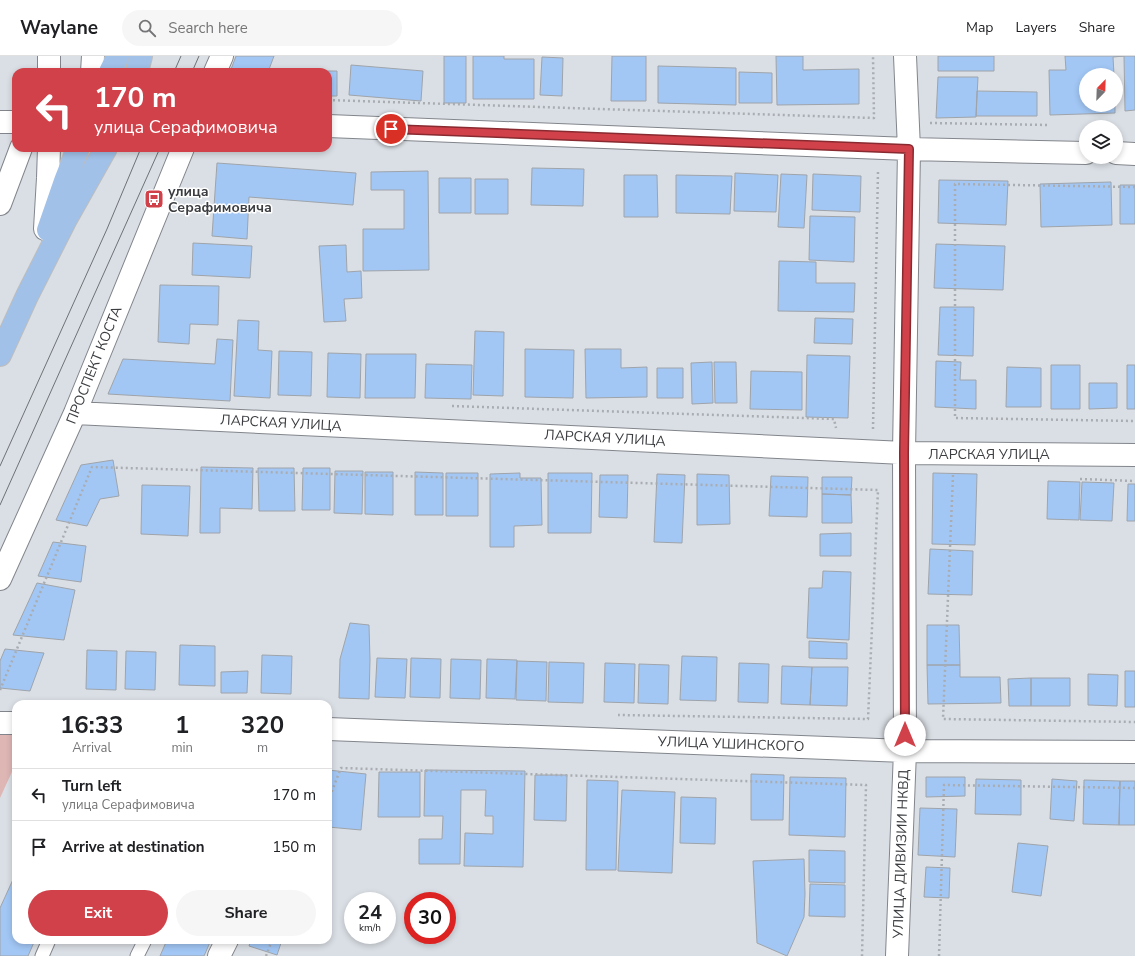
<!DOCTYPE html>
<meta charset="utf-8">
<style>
body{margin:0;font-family:"Nunito Sans",sans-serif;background:#f6f6f6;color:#202124;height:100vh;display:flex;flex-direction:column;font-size:15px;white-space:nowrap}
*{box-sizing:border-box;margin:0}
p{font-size:13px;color:#757577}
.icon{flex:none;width:22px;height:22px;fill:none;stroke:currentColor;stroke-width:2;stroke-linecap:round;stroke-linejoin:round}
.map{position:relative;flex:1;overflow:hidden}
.side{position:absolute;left:12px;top:644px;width:320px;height:244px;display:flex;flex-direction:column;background:#fff;border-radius:12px;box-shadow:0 2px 6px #0003}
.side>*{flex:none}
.banner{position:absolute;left:12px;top:12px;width:320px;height:84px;border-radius:12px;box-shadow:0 2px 6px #0003;background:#d1414a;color:#fff;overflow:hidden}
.needle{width:26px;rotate:23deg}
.tools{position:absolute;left:1079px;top:12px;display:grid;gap:8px}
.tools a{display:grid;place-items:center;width:44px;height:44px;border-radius:50%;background:#fff;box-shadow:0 2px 6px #0003;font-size:20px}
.speed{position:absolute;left:344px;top:836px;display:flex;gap:8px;font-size:20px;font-weight:700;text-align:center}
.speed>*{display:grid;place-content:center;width:52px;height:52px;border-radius:50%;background:#fff;box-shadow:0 2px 6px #0003;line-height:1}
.speed small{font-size:10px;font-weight:400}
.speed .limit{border:6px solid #d22;background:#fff;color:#111}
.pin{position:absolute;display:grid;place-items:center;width:34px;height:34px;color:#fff;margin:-17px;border:2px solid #fff;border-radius:50%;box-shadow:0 1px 4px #0007}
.me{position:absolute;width:44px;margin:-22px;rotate:0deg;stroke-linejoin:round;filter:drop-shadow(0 0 3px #0008)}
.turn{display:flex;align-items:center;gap:14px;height:84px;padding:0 16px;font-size:18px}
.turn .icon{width:52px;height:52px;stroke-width:2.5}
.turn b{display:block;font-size:28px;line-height:34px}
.eta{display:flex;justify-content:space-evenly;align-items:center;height:68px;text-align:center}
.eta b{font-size:24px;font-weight:700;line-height:28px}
.action{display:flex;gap:8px;margin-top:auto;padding:8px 16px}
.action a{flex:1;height:46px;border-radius:24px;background:#d1414a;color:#fff;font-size:16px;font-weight:700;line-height:46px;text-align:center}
.action a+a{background:#f6f6f6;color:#202124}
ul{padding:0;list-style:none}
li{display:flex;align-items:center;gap:12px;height:52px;padding:0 16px;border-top:1px solid #e0e0e0}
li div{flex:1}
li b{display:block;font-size:15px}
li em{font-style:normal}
header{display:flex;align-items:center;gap:24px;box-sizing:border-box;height:56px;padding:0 20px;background:#fff;border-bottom:1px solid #e0e0e0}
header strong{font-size:19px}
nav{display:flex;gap:22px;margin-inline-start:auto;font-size:14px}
.search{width:280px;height:36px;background:#f6f6f6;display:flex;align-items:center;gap:10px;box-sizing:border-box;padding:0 14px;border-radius:22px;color:#757577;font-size:15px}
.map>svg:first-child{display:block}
.green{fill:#deb6b4}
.building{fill:#a2c7f5;stroke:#9fa4aa}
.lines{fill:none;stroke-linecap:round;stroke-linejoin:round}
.lane-casing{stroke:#82868c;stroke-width:15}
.street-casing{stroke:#82868c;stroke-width:24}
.secondary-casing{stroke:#82868c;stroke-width:24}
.primary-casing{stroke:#bcbdbe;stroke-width:24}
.path{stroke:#a9adb2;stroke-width:2.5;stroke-dasharray:2 3;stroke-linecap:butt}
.lane{stroke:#fff;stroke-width:13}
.street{stroke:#fff;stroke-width:22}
.secondary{stroke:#fff;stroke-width:22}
.primary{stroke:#a1c1e8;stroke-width:22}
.tram{stroke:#6e7175;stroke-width:1}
.route-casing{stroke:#882a30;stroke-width:10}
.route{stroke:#d1414a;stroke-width:7}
.labels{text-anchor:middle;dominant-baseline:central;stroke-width:3;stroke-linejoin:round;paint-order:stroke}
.poi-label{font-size:14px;font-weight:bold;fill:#3b3d40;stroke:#fff;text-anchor:start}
.street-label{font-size:14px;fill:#3b3d40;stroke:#fff}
</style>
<header>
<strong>Waylane</strong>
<div class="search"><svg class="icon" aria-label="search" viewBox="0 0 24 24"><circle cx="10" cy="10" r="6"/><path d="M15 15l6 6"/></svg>Search here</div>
<nav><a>Map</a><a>Layers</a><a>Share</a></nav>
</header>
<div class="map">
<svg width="1135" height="900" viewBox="0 0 1135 900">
<rect width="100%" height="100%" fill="#dadfe5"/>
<path class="green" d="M16 678V707L0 742V679Z"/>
<path class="building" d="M236 0H274L268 16H230Z
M444 0H466V47H444Z
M473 0H504V3H534V43H473Z
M612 0H646V45H611Z
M776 0H803V14L859 13V48L777 49Z
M938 0H994V15H938Z
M1065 0H1124L1113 1 1114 19H1086V49H1115V57L1050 59 1049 14H1066Z
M1124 0H1135V54L1125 55Z
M542 1 563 2 562 40 540 39Z
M351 9 423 15 421 45 349 39Z
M658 10 736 12V49L658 47Z
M298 15H337V40H328V16H298Z
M739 16 772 17V47H739Z
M938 21H978L976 61 936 62Z
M977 35 1037 36V60H976Z
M217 107 356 117 353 149 249 141 247 183 212 180Z
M532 112 584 113 583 150 531 149Z
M428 115 429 214 363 215V173H404V134H371V116Z
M735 117 778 119 776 156 734 155Z
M781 118 807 119 804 172 778 171Z
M813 118 861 120 860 156 812 154Z
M624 119H657L658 161H624Z
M676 119 732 120 730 158 676 157Z
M439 122H471V157H439Z
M475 123H508V158H475Z
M939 124 1008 125 1006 169 938 167Z
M1111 126 1112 169 1041 171 1040 128Z
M1120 129H1135V168H1120Z
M810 160 855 161 854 206 809 204Z
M193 187 252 190 250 222 192 219Z
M936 188 1005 190 1003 234 934 232Z
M346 189 347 216 361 215 362 242 344 243 346 265 324 266 319 190Z
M779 205 816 206V227H855L854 256 778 255Z
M160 229 219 230 218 269 190 268 189 288 158 286Z
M940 251H974L973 300 938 299Z
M815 262 853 263 852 288 814 287Z
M238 264 259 265 258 294 272 295 270 342 234 340Z
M475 275 504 276 503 340 473 339Z
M217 283 233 284 230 345 108 338 123 303 215 308Z
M525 293 574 294 573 342 525 341Z
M585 293H621V312L647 311V341L586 342Z
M279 295 312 296 311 340 278 339Z
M328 297 361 298 360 342 327 341Z
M366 298H416L415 342H365Z
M807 299 850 300 848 362 806 361Z
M936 305 961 306 960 324H976V353L935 351Z
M712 306 713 347 692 348 691 307Z
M714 306H736L737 347H715Z
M426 308 472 309 471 343 425 342Z
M1051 309H1080V353H1051Z
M1127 309H1135V353H1127Z
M1007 311 1041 312V351H1006Z
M657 312H683V342H657Z
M751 315 802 316V354L750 353Z
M1089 327H1117V352L1089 353Z
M113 404 119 440 100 443 87 470 56 464 81 409Z
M201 411 253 412 252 453 220 452V477H200Z
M258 412H294L295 455H259Z
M303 412H330V454H302Z
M335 415H363L362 458 334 457Z
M365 416H393V459L365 458Z
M415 416 443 417V459H415Z
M446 417H478V460H446Z
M520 417V422H541L542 469 514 470V491H490V418Z
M548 417H592L591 477H548Z
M933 417 977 418 975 489 932 488Z
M657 418 685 419 682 487 654 486Z
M697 418 729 419 730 468 697 469Z
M600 419H628L627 462 599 461Z
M771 420 808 421 807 461 769 460Z
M822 421H852L851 439 822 438Z
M1048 425 1080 426 1079 464 1047 463Z
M1082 426 1114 427 1112 465 1080 464Z
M1128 428H1135V465H1127Z
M142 429 190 430 188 480 141 478Z
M822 438 851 439 852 467H822Z
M851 477V500H820V478Z
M53 486 86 490 81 526 38 520Z
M930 493 973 495 972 539 928 538Z
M823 515 851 516 849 584 807 582 809 532H822Z
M37 527 75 534 64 584 13 579Z
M350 567 369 569 370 604 369 643 339 642 340 603Z
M927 569H959L960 609H927Z
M809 585 847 587V603L809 602Z
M180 589 215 590V630L179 629Z
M5 593 44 597 30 635 0 632V605Z
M87 594 117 595 116 634 86 633Z
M126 595 156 596 155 634 125 633Z
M262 599 292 600 291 638 261 637Z
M682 600 717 601 716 645 680 644Z
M377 602 407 603 405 642 375 641Z
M411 602 441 603 440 642 410 641Z
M451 603 481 604 480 643 450 642Z
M487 603 517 604 515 643 486 642Z
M517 605 547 606 546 645 516 644Z
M549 606 584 607 583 647 548 646Z
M605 607 635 608 634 647 604 646Z
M739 607 769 608 768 647 738 646Z
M639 608 669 609 668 648 638 647Z
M927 609H960V621H1000L1001 647 928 648Z
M782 610 812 611 810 649 781 648Z
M812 611H848L847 650 810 649Z
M248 615 247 637H221V616Z
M1125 615H1135V651H1125Z
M1088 618 1118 619 1117 650 1088 649Z
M1031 622V650H1009L1008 623Z
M1031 622H1070V650H1031Z
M328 714 366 718 361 774 328 771Z
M425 714 525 715 523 811 464 810 465 777 493 778V760H485L486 734H461L460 808H419V783H442L443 760H424Z
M379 716H420V761H378Z
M751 718 784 719 783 764H751Z
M535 719H567L566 765 534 764Z
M790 721 846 722 845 781 789 779Z
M926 721H965V740L926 741Z
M976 723 1021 724V759L975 758Z
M1052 723 1077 725 1074 765 1050 763Z
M587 724 618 725 616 814H586Z
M1084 724 1120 725 1119 769 1083 768Z
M1120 725H1135V769H1119Z
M622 734 675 736 672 817 618 815Z
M681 741 716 742 715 788 680 787Z
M920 752 957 753 955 801 918 799Z
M1018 787 1048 790 1041 840 1012 836Z
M809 794 845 795V827L809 826Z
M804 803 805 838 804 861 787 900 757 887 753 805Z
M926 811 950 812 949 842 924 841Z
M16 817V884H35L28 900H0V852Z
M810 828 845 829V861L809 860Z
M167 884H211L204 900H160Z
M251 884H282L277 899 249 890Z"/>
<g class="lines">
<g class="lane-casing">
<path id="lane" d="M42 900 49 884
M137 900 145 884"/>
</g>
<g class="street-casing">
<path id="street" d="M215 16 222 0
M0 66H16
M328 70 909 93 1086 97
M1116 97 1135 98
M0 148 21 92
M75 357 904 397 1135 399
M0 523 75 357 183 92
M0 667H16
M328 673 905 695 1135 696
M219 900 227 884
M897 900 905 695 904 397 909 93 905 0"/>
</g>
<g class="secondary-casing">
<path id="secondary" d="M49 0V16
M92 16 93 0
M45 173 48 122 49 92"/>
</g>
<g class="primary-casing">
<path id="primary" d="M110 16 118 0
M137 16 141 0
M48 174 65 125 78 92
M0 299 27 240 66 163 106 92"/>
</g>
<path class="path" d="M328 44 874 62 873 0
M930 67 1049 69
M1135 131 955 128V362L1135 365
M452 350 834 363 836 372
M873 373 878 115
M953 419 943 663 1135 666
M1080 423 1135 425
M0 634 92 411 878 434 868 663 618 659
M328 745 341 712 866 729 862 900
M266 900 272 884
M939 900 944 729 1135 732"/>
<use href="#lane" class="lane"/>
<use href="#street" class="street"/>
<use href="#secondary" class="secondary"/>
<use href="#primary" class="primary"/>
<path class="tram" d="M174 16 181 0
M192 16 199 0
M0 410 107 173 141 92
M0 449 160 92"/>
</g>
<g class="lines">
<g class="route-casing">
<path id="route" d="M391 73 909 93 904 397 905 679"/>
</g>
<use href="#route" class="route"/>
</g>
<defs>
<g id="bus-square" transform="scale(1)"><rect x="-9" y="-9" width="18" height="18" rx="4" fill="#d1414a" stroke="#fff"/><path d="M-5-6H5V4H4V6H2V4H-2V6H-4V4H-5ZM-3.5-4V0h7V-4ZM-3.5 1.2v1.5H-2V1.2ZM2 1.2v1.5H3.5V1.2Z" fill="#fff"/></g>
</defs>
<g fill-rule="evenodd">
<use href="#bus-square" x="154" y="143"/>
</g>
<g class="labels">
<g class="poi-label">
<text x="168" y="135">улица<tspan x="168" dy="16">Серафимовича</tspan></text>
</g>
<g class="street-label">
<text transform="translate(94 309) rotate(-68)">ПРОСПЕКТ КОСТА</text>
<text transform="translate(281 367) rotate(3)">ЛАРСКАЯ УЛИЦА</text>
<text transform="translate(605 382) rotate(3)">ЛАРСКАЯ УЛИЦА</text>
<text x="989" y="398">ЛАРСКАЯ УЛИЦА</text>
<text transform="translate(731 688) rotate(2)">УЛИЦА УШИНСКОГО</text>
<text transform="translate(901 798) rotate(-88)">УЛИЦА ДИВИЗИИ НКВД</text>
</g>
</g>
</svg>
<div class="tools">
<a><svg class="needle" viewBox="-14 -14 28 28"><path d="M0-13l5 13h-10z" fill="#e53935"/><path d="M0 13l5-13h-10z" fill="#757577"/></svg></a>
<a><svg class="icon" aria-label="layers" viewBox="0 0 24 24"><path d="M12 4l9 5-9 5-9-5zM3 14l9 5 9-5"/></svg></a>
</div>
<div class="speed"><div>24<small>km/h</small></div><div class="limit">30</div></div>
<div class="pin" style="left:391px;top:73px;background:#d93025"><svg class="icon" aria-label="arrive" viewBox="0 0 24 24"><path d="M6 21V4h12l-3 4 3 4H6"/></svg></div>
<svg class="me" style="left:905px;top:679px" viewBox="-20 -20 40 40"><circle r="19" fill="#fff"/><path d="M0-13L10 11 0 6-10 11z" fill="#d1414a"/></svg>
<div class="banner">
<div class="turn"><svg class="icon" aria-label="left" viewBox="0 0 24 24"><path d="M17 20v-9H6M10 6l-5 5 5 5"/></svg><div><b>170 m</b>улица Серафимовича</div></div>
</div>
<section class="side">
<div class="eta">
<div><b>16:33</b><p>Arrival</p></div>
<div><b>1</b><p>min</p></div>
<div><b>320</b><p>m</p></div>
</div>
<ul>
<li><svg class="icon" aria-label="left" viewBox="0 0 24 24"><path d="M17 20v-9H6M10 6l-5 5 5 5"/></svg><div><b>Turn left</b><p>улица Серафимовича</p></div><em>170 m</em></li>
<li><svg class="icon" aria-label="arrive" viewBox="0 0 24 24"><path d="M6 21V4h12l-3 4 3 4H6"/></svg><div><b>Arrive at destination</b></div><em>150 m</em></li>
</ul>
<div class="action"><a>Exit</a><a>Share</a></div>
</section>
</div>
